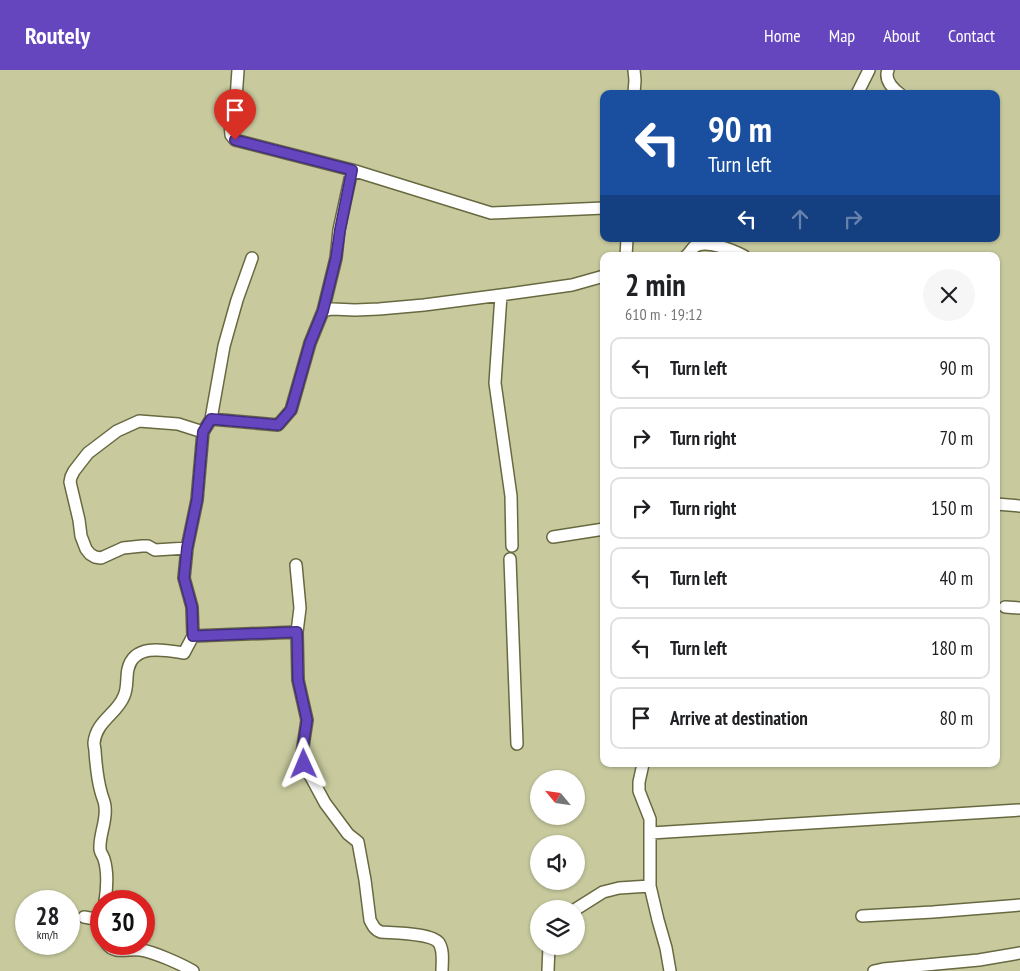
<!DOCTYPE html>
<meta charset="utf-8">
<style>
body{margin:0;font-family:"PT Sans Narrow",sans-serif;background:#f6f6f6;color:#202124;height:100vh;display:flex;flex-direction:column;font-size:19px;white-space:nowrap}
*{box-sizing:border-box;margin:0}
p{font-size:16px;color:#757577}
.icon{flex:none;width:28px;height:28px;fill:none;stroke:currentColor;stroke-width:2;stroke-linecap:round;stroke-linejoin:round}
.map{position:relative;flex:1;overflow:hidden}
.sheet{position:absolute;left:600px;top:182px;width:400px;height:515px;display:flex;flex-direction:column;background:#fff;border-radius:10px;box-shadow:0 1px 4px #0004}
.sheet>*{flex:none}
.hud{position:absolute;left:600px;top:20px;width:400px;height:152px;border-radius:10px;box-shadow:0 1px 4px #0004;background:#1a4fa0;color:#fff;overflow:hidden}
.needle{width:32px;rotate:299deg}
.controls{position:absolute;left:530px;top:700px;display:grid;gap:10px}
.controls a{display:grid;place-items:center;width:55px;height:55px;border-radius:50%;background:#fff;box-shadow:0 1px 4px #0004;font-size:25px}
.speed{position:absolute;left:15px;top:820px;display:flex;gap:10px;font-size:25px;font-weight:700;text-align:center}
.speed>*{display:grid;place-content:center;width:65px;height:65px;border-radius:50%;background:#fff;box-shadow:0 1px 4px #0004;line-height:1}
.speed small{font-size:12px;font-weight:400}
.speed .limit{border:8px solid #d22;background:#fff;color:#111}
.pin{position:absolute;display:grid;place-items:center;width:42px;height:42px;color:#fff;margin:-51px -21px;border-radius:50% 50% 50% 0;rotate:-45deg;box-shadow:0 0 5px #0007}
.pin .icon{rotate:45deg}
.me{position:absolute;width:55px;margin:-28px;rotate:359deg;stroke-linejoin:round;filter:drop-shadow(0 0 4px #0008)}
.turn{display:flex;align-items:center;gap:18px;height:105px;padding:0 25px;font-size:22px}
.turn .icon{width:65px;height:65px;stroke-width:2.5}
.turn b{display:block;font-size:35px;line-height:42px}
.lanes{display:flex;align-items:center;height:48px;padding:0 25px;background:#0003;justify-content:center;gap:25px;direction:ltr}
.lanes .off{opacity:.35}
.round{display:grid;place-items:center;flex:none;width:52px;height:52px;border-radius:26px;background:#f6f6f6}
.headline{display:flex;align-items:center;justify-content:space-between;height:85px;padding:0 25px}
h1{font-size:30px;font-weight:700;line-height:38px}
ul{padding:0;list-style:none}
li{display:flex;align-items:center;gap:15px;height:62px;margin:0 10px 8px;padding:0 15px;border:2px solid #e0e0e0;border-radius:10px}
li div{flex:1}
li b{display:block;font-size:19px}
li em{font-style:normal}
header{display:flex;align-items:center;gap:30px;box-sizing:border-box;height:70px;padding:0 25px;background:#6546bf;color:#fff}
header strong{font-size:24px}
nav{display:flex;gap:28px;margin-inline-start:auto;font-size:18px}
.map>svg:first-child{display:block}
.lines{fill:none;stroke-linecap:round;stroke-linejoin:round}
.minor-casing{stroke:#686940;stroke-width:14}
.minor{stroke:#fff;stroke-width:11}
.route-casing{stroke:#422e7c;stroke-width:12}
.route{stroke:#6546bf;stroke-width:9}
</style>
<header>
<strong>Routely</strong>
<nav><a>Home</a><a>Map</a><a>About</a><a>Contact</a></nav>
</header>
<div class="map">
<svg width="1020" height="901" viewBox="0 0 1020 901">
<rect width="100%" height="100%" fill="#c8ca9e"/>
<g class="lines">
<g class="minor-casing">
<path id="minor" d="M238 0 236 29 230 53 231 65 235 70 352 100 491 143 604 138
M634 0 635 10 634 24
M888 0C884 10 892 18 900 24
M857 24 869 0
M626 186 627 169
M686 186C689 184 691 180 694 177 705 169 733 180 744 186
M501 225 495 313 511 426 512 476
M323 241 332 239 355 240 379 239 424 235 501 225 572 215 604 206
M211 349 278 355 291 340 310 273 323 241 336 188 339 160 352 100
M996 434 1020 436
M553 467 604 459
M187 478 197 430 203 362 211 349 224 276 237 230 252 188
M510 489 517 674
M296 495 300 538 297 562 298 610 307 650 302 683 304 694 325 733 348 764 358 772 365 810 370 850C373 856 375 860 381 862 393 863 432 863 439 873 444 881 442 892 442 901
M1005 537 1020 538
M193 566 297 562
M643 694 639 712V721L650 749V816L658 850 666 878 670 901
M651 763 1020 740
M105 831C107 818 108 802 104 789 103 786 100 782 100 779 99 765 107 751 105 737 105 732 102 727 101 722 97 708 96 695 95 681 95 678 94 676 94 673 96 651 117 644 124 626 128 617 126 608 128 599 134 573 165 580 184 583L193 566 192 537 184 508 187 478 155 480 148 476H142L123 478 101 488 95 487 90 484 86 479 81 466 79 450 70 412 71 407 74 401 88 383 117 361 139 351 178 354 203 362
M576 839 603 822 619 818 650 816
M862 846 933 842 1020 835
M84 847 101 850
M107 874C115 885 129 878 141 880 154 882 181 894 193 901
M548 901 549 876
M874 901 883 899 979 890 1020 883"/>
</g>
<use href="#minor" class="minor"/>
</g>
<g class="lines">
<g class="route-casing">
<path id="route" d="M235 70 352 100 340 160 336 188 323 241 310 273 291 340 278 355 211 349 203 362 197 430 187 478 184 508 192 537 193 566 297 562 298 610 307 650 302 683 304 694"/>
</g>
<use href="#route" class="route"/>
</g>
</svg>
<div class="controls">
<a><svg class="needle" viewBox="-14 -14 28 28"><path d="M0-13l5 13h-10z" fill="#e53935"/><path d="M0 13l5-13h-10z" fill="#757577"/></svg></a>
<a><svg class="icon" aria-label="sound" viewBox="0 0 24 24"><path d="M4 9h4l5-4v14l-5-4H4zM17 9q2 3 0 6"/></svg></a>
<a><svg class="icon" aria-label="layers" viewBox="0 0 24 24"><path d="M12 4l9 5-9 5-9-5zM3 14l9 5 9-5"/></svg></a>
</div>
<div class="speed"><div>28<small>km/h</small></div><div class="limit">30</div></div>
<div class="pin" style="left:235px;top:70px;background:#d93025"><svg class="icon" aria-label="arrive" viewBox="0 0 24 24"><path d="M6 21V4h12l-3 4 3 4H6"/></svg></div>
<svg class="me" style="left:304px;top:694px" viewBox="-20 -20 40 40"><path d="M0-17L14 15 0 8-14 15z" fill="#6546bf" stroke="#fff" stroke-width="4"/></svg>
<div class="hud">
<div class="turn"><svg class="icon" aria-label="left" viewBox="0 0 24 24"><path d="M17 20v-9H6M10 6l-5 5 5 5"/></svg><div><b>90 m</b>Turn left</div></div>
<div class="lanes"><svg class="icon" aria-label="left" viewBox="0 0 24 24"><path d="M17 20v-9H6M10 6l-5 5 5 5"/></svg><svg class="icon off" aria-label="ahead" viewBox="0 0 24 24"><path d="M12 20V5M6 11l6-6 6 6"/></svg><svg class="icon off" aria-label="right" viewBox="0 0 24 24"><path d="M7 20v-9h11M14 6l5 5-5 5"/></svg></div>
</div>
<section class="sheet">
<div class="headline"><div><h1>2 min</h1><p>610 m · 19:12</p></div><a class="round"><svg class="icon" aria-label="close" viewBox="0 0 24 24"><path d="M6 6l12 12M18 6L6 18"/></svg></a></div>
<ul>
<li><svg class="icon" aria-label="left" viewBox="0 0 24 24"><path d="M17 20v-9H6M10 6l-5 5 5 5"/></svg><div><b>Turn left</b></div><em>90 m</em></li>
<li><svg class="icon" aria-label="right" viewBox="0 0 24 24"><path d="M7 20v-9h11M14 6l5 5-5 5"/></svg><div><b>Turn right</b></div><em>70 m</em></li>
<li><svg class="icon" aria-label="right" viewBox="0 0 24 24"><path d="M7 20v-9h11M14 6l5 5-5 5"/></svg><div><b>Turn right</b></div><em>150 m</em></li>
<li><svg class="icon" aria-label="left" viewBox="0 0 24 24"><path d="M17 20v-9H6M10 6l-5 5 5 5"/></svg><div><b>Turn left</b></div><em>40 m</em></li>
<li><svg class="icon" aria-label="left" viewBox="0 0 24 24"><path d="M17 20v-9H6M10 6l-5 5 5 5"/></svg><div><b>Turn left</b></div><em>180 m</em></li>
<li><svg class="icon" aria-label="arrive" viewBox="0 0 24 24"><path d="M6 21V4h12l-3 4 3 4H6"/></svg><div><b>Arrive at destination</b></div><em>80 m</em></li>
</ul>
</section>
</div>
